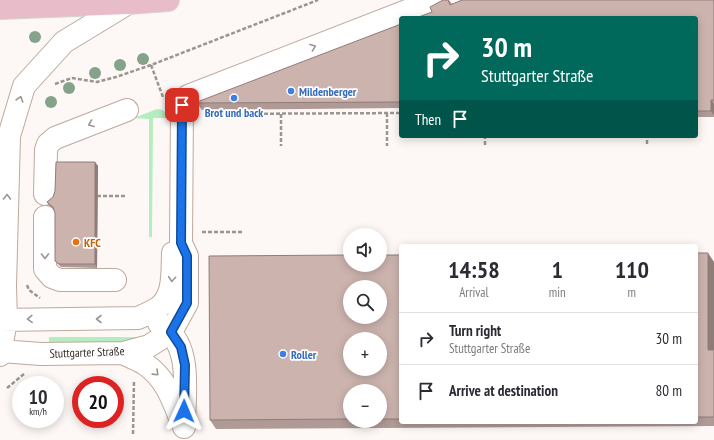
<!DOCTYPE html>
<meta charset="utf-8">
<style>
body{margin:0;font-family:"PT Sans Narrow",sans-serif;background:#f2f2f3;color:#2b2b33;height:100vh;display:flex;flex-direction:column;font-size:15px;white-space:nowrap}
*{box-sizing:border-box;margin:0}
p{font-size:13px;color:#7c7c81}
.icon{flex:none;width:22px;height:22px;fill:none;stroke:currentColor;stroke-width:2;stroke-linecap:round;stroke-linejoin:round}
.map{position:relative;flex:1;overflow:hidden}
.sheet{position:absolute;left:399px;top:244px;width:299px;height:180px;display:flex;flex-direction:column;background:#fff;border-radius:4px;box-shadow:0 2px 10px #0003}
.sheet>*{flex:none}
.banner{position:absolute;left:399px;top:16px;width:299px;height:122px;border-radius:4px;box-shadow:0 2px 10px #0003;background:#00695c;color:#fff;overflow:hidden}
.buttons{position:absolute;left:343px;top:228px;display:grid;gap:8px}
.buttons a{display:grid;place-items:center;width:44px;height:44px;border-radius:50%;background:#fff;box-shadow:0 2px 10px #0003;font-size:20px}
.speed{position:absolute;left:12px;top:376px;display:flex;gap:8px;font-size:20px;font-weight:700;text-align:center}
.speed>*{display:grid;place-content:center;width:52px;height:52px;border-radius:50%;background:#fff;box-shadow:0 2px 10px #0003;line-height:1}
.speed small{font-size:10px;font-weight:400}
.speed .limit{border:6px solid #d22;background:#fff;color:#111}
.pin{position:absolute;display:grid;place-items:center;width:34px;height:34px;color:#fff;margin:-17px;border-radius:8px;box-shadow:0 2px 6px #0006}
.me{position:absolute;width:44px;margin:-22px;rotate:1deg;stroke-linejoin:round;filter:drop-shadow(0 0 3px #0008)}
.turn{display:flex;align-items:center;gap:14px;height:84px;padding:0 16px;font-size:18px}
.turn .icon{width:52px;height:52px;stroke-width:2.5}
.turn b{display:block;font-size:28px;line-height:34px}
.then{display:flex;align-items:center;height:38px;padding:0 16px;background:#0003;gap:8px;font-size:15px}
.eta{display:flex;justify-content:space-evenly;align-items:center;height:68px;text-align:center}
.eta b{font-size:24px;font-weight:700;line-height:28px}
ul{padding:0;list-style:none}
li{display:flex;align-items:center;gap:12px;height:52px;padding:0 16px;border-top:1px solid #e1e1e2}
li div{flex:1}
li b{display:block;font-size:15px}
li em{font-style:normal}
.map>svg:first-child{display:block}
.green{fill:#b4edbe}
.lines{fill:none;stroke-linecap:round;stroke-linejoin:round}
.minor-casing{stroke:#bda99c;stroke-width:24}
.major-casing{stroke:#d6d5d4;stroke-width:24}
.path{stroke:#9b9590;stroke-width:2.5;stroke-dasharray:4 2;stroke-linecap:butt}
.minor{stroke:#fff;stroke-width:22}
.major{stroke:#e8bcc8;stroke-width:22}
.tree{fill:#85a28a}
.wall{fill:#af9a96;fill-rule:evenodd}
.shaded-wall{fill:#8f7d7a}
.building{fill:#ccb3ae;stroke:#8f7d7a;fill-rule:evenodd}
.oneway{stroke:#9a9692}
.route-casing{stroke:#114b97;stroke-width:10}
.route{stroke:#1a73e8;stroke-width:7}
.shop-dot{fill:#3f7fe0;stroke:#fff;stroke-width:1.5}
.food-dot{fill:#e8710a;stroke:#fff;stroke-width:1.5}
.labels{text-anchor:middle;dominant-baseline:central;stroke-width:3.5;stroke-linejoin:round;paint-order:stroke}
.shop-label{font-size:12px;font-weight:bold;fill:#366cbe;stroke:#fff;text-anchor:start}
.food-label{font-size:12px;font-weight:bold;fill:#c56008;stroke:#fff;text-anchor:start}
.street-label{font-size:12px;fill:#342c26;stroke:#fff}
</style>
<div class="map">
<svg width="714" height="440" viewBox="0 0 714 440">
<rect width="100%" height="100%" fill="#fdf8f5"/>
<path class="green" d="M157 109C164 109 165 112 167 118H153L152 237H149V119L134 118Z
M49 337H138L140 338 138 342 49 343Z"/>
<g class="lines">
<g class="minor-casing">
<path id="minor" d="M45 194 46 150 48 144 55 138 127 110
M45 217V269L52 277 60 280H115
M0 320 138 318C145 315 152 312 158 308 175 296 172 272 173 253
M159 323C194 344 184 392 184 427
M0 351 41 354 123 353 149 346 171 332 187 303V256L181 243 182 105 188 96 435 0
M123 353C130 357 139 360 145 364 165 378 172 397 180 418
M0 355 6 320 5 286 9 136 24 86 64 42 128 3"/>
</g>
<g class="major-casing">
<path id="major" d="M0 8 128 3 168 0"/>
</g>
<path class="path" d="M151 65 163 97
M55 84 72 78 97 82 116 77 151 65 318 0
M387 113V146
M204 114 401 113
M281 114V146
M647 144V136
M485 145V136
M97 196H127
M202 232H242
M27 285 29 290 40 298
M7 388 24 374
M133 434 134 381"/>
<use href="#minor" class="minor"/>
<use href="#major" class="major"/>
</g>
<g class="tree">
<circle cx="35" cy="37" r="6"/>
<circle cx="143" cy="59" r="6"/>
<circle cx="120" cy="65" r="6"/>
<circle cx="95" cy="73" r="6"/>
<circle cx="69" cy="88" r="6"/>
<circle cx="51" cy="102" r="6"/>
</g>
<path class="wall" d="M443 0H449L452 4 714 0V117H696V18L432 12Z
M401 24V108L202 110 197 103Z
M95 162 98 166 97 268 61 267 55 261V213L54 209 49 206 47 202Z
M696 253 714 262V426L216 429 210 420 401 255V422H696ZM350 391H380V421H350Z"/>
<path class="shaded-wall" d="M711 100 714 104V115L711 111Z
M95 162 98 166 97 268 95 264Z
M708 253 714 262V358L708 350Z"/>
<path class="building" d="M443 0H448L450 5 462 0H714V100H711V111H696V18H416L432 12 430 7Z
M401 24V102L197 103V102Z
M56 162H95V264H59L55 261V213L53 207 47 202 53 197 55 191Z
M696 253H708V350H714V417H696Z
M350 255V265H380V255H401V419H380V391H350V419L210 420 209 256ZM350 287H380V317H350ZM350 339H380V369H350Z"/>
<defs><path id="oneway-chevron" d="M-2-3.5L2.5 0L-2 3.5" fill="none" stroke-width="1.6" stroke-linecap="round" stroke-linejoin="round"/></defs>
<g class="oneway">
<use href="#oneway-chevron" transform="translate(313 47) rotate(-21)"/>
<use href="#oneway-chevron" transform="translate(20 99) rotate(-73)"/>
<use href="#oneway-chevron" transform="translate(91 124) rotate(159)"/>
<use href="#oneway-chevron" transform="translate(7 197) rotate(-89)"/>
<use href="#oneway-chevron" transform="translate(45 256) rotate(90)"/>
<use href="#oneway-chevron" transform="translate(172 279) rotate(95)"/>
<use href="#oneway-chevron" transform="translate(30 319) rotate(178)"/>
<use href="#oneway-chevron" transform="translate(99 319) rotate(180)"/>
<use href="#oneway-chevron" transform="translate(156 373) rotate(44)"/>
</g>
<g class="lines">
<g class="route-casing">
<path id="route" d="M182 105 181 243 187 256V303L171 332 181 347 185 365 184 411"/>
</g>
<use href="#route" class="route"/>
</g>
<g class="shop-dot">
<circle cx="291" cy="91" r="4"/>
<circle cx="234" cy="98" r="4"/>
<circle cx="283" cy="354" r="4"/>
</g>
<circle class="food-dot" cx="76" cy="242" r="4"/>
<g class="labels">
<g class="shop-label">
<text x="299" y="91">Mildenberger</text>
<text x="234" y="112" text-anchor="middle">Brot und back</text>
<text x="291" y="354">Roller</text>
</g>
<g class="food-label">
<text x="84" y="242">KFC</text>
</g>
<g class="street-label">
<text transform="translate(87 352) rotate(-2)">Stuttgarter Straße</text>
</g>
</g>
</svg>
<div class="buttons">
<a><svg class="icon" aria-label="sound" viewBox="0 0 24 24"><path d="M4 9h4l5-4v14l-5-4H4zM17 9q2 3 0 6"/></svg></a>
<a><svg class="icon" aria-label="search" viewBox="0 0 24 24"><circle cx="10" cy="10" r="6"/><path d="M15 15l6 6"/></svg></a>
<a>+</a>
<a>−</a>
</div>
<div class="speed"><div>10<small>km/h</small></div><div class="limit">20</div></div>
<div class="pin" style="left:182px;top:105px;background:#d93025"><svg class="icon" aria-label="arrive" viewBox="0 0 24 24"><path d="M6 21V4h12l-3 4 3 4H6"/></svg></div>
<svg class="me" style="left:184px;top:411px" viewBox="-20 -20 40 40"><path d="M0-17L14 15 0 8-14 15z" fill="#1a73e8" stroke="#fff" stroke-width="4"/></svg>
<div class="banner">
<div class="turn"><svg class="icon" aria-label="right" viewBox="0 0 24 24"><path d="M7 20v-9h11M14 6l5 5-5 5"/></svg><div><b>30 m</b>Stuttgarter Straße</div></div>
<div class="then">Then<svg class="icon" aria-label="arrive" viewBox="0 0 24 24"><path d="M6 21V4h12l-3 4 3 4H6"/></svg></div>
</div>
<section class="sheet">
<div class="eta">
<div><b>14:58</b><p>Arrival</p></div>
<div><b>1</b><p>min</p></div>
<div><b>110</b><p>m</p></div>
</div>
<ul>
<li><svg class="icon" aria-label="right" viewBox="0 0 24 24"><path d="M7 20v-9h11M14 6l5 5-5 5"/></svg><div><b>Turn right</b><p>Stuttgarter Straße</p></div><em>30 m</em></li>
<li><svg class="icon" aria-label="arrive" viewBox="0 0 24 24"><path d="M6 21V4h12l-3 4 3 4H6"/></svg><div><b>Arrive at destination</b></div><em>80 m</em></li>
</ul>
</section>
</div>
